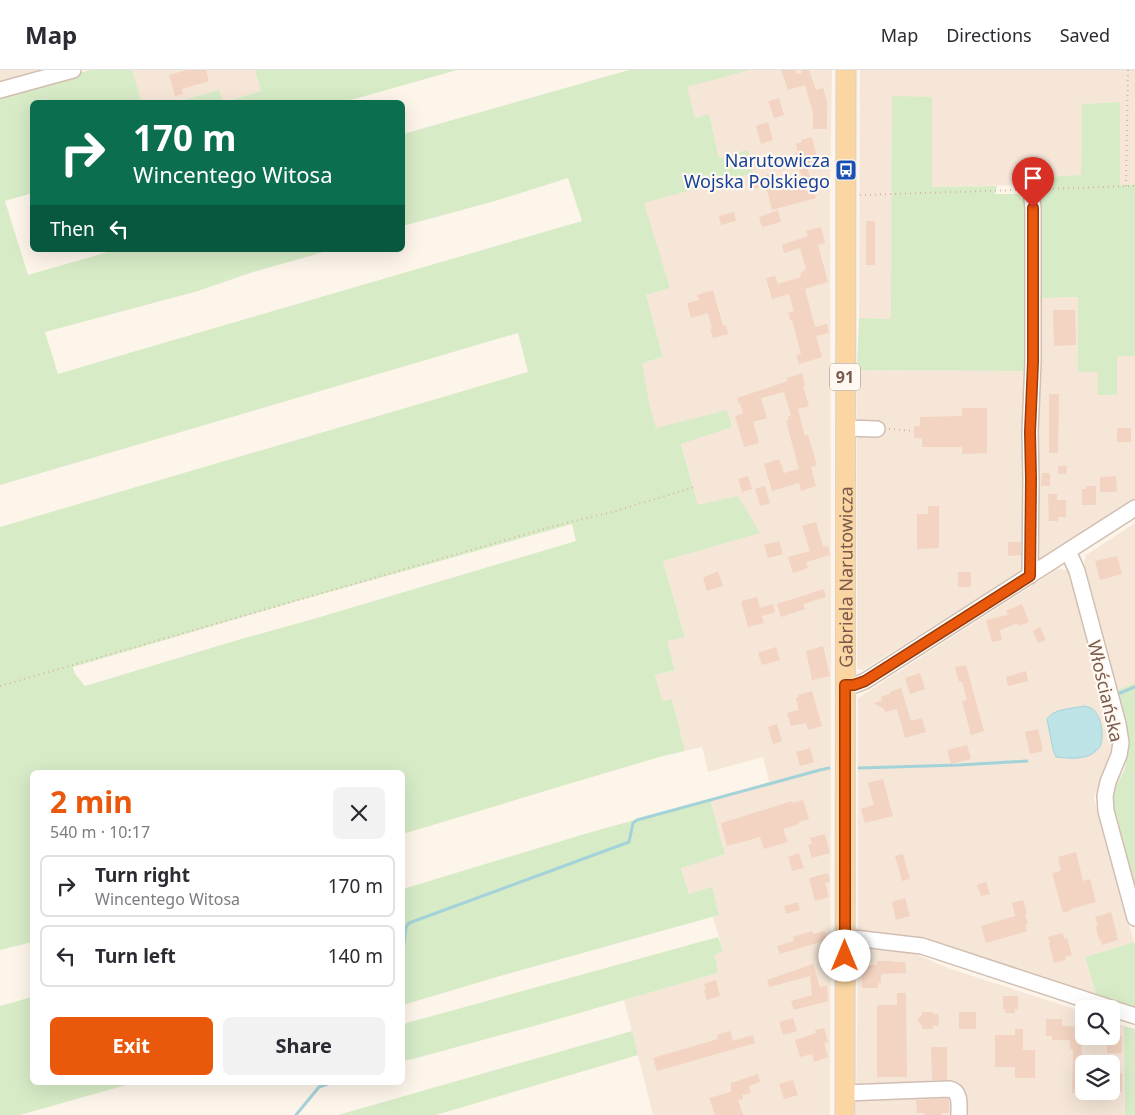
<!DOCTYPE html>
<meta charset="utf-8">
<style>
body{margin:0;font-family:"Noto Sans",sans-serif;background:#f2f2f3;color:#2b2b33;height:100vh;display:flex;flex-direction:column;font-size:19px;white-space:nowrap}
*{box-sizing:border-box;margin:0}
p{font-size:16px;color:#7c7c81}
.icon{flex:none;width:28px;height:28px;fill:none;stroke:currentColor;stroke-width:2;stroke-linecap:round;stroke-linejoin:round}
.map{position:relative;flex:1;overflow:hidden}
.sheet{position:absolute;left:30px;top:700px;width:375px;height:315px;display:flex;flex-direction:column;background:#fff;border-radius:8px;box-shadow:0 5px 20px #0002}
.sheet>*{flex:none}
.guide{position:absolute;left:30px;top:30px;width:375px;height:152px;border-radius:8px;box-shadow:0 5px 20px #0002;background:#0b6e4f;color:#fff;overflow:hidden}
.tools{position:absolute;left:1075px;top:930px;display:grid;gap:10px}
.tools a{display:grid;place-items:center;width:45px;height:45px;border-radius:8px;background:#fff;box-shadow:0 5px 20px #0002;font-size:25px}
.pin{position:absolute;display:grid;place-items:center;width:42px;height:42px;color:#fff;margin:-51px -21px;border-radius:50% 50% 50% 0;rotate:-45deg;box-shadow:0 0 5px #0007}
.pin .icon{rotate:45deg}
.me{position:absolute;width:55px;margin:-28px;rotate:0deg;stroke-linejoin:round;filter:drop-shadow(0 0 4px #0008)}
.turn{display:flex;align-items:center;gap:18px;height:105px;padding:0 20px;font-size:22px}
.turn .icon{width:65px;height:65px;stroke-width:2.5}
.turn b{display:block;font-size:35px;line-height:42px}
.then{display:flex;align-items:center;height:48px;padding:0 20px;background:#0003;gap:10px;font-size:19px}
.round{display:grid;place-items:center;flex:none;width:52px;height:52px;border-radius:8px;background:#f2f2f3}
.head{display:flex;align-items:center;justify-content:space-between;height:85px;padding:0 20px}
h1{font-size:30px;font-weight:700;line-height:38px;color:#ea580c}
.action{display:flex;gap:10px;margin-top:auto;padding:10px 20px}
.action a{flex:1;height:58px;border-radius:8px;background:#ea580c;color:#fff;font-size:20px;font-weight:700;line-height:58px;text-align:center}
.action a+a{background:#f2f2f3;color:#2b2b33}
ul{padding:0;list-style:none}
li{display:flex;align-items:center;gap:15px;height:62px;margin:0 10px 8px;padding:0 10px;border:2px solid #e1e1e2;border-radius:8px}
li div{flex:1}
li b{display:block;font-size:19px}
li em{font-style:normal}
header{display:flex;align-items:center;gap:30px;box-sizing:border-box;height:70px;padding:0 25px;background:#fff;border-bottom:1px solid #e1e1e2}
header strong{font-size:24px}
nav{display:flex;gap:28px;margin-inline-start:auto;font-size:18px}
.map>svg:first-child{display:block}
.residential{fill:#f5e6d8;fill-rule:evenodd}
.green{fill:#d7ebc7;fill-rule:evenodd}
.water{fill:#bde3e7;stroke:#a3d3d9}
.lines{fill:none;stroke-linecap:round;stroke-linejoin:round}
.stream{stroke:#a3d3d9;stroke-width:3}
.building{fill:#f3d3c1}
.minor-casing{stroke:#d2beb1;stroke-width:18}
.major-casing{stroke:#d9d1cd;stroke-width:21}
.path{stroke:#d8b6a3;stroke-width:2;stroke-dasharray:1 4;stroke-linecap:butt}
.minor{stroke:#fff;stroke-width:15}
.major{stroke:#fbd6a2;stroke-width:19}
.route-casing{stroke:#983908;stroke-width:12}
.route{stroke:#ea580c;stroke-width:9}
.labels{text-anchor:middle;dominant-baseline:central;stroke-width:4.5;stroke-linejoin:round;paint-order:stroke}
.shield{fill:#fff9f1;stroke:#a18a7e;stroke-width:1}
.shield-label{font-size:16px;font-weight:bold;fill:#795a4c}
.transit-label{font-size:18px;fill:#164399;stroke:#fff9f1;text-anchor:end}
.street-label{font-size:18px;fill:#795a4c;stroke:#fff9f1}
</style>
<header>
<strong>Map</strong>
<nav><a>Map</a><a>Directions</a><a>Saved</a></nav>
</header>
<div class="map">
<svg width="1135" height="1045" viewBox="0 0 1135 1045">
<rect width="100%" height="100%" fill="#fdf5ea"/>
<path class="residential" d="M0 0H41L0 12Z
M132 0H255L261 21 224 32H223L219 20 176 32H142Z
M750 0H832L830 124 831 557 830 1045H653L624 930 718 903 715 885 723 881 713 847 719 845 712 818 689 824 681 797 725 784 710 729 769 712 763 687 708 702 702 677 685 681 672 629 662 631 655 605 675 600 667 571 685 566 663 491 759 463 698 435 681 373 732 357 727 340 656 359 650 337 642 293 663 287 646 225 670 218 643 133 719 88 709 44 695 48 686 17Z
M860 0H1135V114L1120 115 1119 32 1082 34 1081 105 1026 108V115L932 117 931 28 891 249 859 248Z
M1079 227 1078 301 1098 302 1117 285 1135 286V429L1065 474 863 600 857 599V300L1024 301V228Z
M1135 453V613L1115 621 1084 492 1086 485Z
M1058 499 1069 500 1114 670 1094 728 1134 872 1085 887 1097 927 927 869 858 862V628Z
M858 879 911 882 948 898 1084 942V966H1111V952L1124 956 1125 1045H856ZM1084 994H1111V1021H1084Z"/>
<path class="green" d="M90 0H132L142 32H32V123L5 131 28 205 115 180H331L253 202 198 221 45 262 58 304 112 288 582 151 568 108 495 131 403 156V64L629 0H750L687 17 695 48 709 44 719 88 748 80 753 103 644 133 670 218 646 225 663 287 642 293 650 337 656 358 727 340 732 357 681 374 698 435 738 426 760 463 663 491 685 567 667 571 675 600 655 605 662 631 672 629 685 681 663 686 565 715 403 764 402 702H32V872L0 880V457L528 302 518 263 0 415V24ZM572 454 576 471 310 550 241 569 85 616 75 604 73 597 301 530Z
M255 0H457L344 32H224L261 21Z
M219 20 223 32H176Z
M892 26 932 27V117L997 116 995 124H1018L1025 130 1027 134 1028 228H1024V301L857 300 859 248 891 249Z
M1120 32V115L1135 114V286H1117V325H1098V302H1078V227L1035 228 1025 108 1081 105 1082 34Z
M1135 613V823L1113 746V723L1125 698 1129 665 1115 621Z
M710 729 725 784 681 798 689 824 712 817 719 845 500 906 403 935V819L588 763Z
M718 867 723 881 715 885 718 903 541 954 413 989 403 991V954Z
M1134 872 1135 874V941L1097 927 1085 887Z
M32 927V1012L133 1013 20 1045H0V936Z
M1124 956 1135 959V1045H1125Z
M632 961 638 985 436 1045H338Z"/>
<path class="water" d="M1084 636C1086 637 1089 637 1091 638 1101 643 1104 664 1101 674 1100 678 1094 683 1090 685 1079 690 1067 688 1056 687L1053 679 1047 649C1054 638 1072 639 1084 636Z"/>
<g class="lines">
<path class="stream" d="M1120 623 1135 617
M859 698 959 695 1027 691
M402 891 406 857 409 853 629 772 633 753 637 750 820 700 829 698
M296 1045 319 1017 333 1012"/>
</g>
<path class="building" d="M187 0H206L209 11 182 19 183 24 175 26 169 5Z
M781 0H796L797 4 802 3 801 0H809L816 20 823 18 827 31V59H813V43L805 15 788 20Z
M779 28 784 45 774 48 768 31Z
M768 52 773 70 761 74 756 56Z
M812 67 819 97 808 100 816 128 772 140 766 116 754 119 748 116 751 110 772 103 776 106 780 118 790 115 792 117V115L803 112 795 83 798 82 796 74 802 72 801 70Z
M778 140 781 152 762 157 759 147Z
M734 142 736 151 721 155 719 146Z
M866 151H875V195H866Z
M821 157 825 173 818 175 828 212 805 219 815 257 827 254 829 263 816 266 822 287 799 294 796 285 801 284 792 250H790L788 243 794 241 789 224 772 229 766 208 775 206 778 214 801 207 800 204 806 199 800 178 784 183 782 175 808 166 806 161Z
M713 220 723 256 726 255 728 264 713 268 710 259H712L708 243 691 248 687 233 699 230 697 225Z
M1053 240H1075L1076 275 1054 276Z
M802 303 805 315 803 316 809 336 798 339 805 366 808 365 817 395 811 397 816 416 801 421 799 413 772 421 764 394 779 389 784 403 799 399 786 351 789 350 788 346H791L784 322 761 328 767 348 753 352 759 373 744 377 735 346 743 343 740 333 739 334 737 328 788 311 787 308Z
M1049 324H1059L1058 383H1049Z
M962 338H987V383L962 384V377H922V368H914V356H920V347L962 346Z
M1117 358H1131V372H1117Z
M1058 396H1067L1066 404H1058Z
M1042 403H1050V416H1041Z
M748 406 752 419 742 422 738 409Z
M1116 406 1117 422H1100V407Z
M765 416 770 433 760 436 755 419Z
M1086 416H1096V435H1082V419H1086Z
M1048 424H1057V430H1066V447H1058V451H1049Z
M928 436H939V478L917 479V444H928Z
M816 452 823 477 828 476 830 485 806 492 808 498 793 503 788 487 810 481 802 456Z
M779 471 783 484 768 488 764 475Z
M1008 472H1021V485L1008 486Z
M1117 486 1122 504 1100 510 1095 491Z
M718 501 723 516 707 521 703 508Z
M958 502H971V517H958Z
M824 519 826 527 803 534 805 539 781 547 777 534Z
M757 527 760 538 773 534 775 542 762 546 764 553 748 557 741 531Z
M1022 534 1029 552 1019 556 1018 553 1000 560 1002 570 992 572 986 550 1008 545 1006 541Z
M1040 557 1046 570 1038 573 1033 561Z
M823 576 830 606 812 610 806 581Z
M776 577 780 590 762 595 758 583Z
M966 595 984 661 971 665 962 631 967 630 962 611 959 612 955 597Z
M1026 601 1028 611 1008 616 1006 607Z
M920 603 925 619 910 624 905 608Z
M901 618 911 651 922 648 926 662 905 668 897 639 885 642 884 639 873 633 882 631 881 627 891 623 890 622Z
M812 621 822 656 808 660 806 653 791 656 787 643 799 640 796 628 799 627 798 625Z
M777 654 782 671 773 674 768 657Z
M1038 659 1043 681 1030 684 1025 662Z
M967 675 971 689 951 694 947 680Z
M810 678 814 692 800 696 796 682Z
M883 709 893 746 865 753 861 739 874 735 868 713Z
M803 730 809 749 799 752V754L783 759 788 772 764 779 760 767 727 776 721 753 738 748 792 731 793 733Z
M825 764 830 783 812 788 808 775 812 774 810 768Z
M1076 782 1083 811 1090 809 1096 832 1071 839V840L1063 843 1052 803 1061 801 1058 787Z
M799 783 804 798 792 801 788 787Z
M903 784 910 809 902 811 895 786Z
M828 803 830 812 825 813 829 827 815 831 809 808Z
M986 812 990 824 981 826 977 815Z
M905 828 910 846 896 850 892 832Z
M1023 830 1027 843 1025 844 1028 854 1025 855 1027 861 986 873 981 856 1015 846 1012 833Z
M798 832 800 840 786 844 784 836Z
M1111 842 1117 864 1116 865 1118 870 1102 875 1101 869 1099 870 1096 857 1098 856 1095 847Z
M812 861 813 864 825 861 827 870 780 884 777 876 794 871 793 867Z
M1063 863 1064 869 1067 868 1072 885 1065 887 1066 890 1054 893 1049 873H1050L1048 867Z
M877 891H892L893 892H905L906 903 881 904V913H878V918H862V904H857V895H877Z
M813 894 820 917 827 916 828 931 794 940 791 931 812 925 810 906 769 917 767 910Z
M716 910 720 926 707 930 704 920 706 919 704 914Z
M897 923H906L907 1007H877V935H897Z
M1003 926H1018V939H1015V943H1005V939H1003Z
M922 942H933V944H938L939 951 938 956H933V959H922V956L917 950 922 945Z
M959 942H976V959H959Z
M793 948 797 961 783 965 779 952Z
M1046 949H1062V956L1082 957 1081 1007 1082 1023H1072L1073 979H1070V970H1052V966H1046Z
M824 958 828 972 824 973 828 987 814 992 812 984 800 987 795 970 816 963 815 960Z
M1015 959H1023V980H1035V1008H1015V997H995V965H1015Z
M730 961 733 971 753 965 755 973 657 1001 653 988 718 969 717 965Z
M1107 966H1122V983H1107Z
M931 977H947V1010H932Z
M1113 1003H1122V1022H1113Z
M758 1004 760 1012 749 1016 751 1023 742 1025 743 1029 738 1030 743 1045H715L709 1028 731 1022V1013Z
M793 1010 798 1025 784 1029 779 1014Z
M948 1028 949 1030V1043H941V1045H924V1043H917L916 1030Z"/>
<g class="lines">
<g class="minor-casing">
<path id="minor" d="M0 20 73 0
M845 358 877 359
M1068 481 1077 501 1118 654 1121 673 1119 685 1108 712 1105 726 1106 741 1135 848
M1030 506 1031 409 1030 362 1033 292V138L1031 119
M845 615H855L865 611 1135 438
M845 867 922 876 1135 946
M845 1023 949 1019C961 1021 959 1034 959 1045"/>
</g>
<g class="major-casing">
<g id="major">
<path id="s1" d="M845 1045 846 0"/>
</g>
</g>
<path class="path" d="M1126 116 1128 0
M1043 119 1135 116
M860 125 1018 120
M889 359 914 361
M0 616 554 456 612 442 695 417"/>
<use href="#minor" class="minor"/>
<use href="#major" class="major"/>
</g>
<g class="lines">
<g class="route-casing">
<path id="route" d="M845 886V615H854L865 611 1030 506 1031 409 1030 362 1033 292V138"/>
</g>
<use href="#route" class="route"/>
</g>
<defs>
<g id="bus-square" transform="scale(1.125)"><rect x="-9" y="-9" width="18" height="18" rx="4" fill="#1a4fb4" stroke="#fff9f1"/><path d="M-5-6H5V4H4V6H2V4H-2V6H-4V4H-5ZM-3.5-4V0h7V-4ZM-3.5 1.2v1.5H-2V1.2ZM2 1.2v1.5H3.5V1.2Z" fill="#fff"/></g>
</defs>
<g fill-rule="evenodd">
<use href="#bus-square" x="846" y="100"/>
</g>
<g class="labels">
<rect class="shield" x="830" y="293.5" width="30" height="27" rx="4"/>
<g class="shield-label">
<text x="845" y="307">91</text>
</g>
<g class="transit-label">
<text x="830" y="90">Narutowicza<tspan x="830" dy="21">Wojska Polskiego</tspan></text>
</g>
<g class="street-label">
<text stroke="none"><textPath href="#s1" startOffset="538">Gabriela Narutowicza</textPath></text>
<text transform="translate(1106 621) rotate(77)">Włościańska</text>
</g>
</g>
</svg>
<div class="tools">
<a><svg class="icon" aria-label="search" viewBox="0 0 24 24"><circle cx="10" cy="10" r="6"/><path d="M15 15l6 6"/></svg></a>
<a><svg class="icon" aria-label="layers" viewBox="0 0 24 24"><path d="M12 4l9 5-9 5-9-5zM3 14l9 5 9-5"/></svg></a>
</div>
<div class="pin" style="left:1033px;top:138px;background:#d93025"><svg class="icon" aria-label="arrive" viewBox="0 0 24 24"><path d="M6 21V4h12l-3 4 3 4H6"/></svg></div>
<svg class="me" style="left:845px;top:886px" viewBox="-20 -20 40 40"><circle r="19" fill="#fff"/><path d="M0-13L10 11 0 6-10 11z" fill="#ea580c"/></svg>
<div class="guide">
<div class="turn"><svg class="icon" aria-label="right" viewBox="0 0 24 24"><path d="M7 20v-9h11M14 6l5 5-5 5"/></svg><div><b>170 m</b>Wincentego Witosa</div></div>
<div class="then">Then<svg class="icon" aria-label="left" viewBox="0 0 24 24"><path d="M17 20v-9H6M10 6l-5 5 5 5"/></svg></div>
</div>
<section class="sheet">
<div class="head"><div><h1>2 min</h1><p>540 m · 10:17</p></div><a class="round"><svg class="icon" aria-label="close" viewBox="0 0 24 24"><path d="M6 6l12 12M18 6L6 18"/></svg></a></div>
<ul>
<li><svg class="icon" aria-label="right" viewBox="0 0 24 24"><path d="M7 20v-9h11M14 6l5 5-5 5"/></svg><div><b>Turn right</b><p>Wincentego Witosa</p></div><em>170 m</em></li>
<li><svg class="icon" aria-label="left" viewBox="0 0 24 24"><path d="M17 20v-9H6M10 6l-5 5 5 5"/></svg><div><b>Turn left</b></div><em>140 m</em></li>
</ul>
<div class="action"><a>Exit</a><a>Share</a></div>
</section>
</div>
